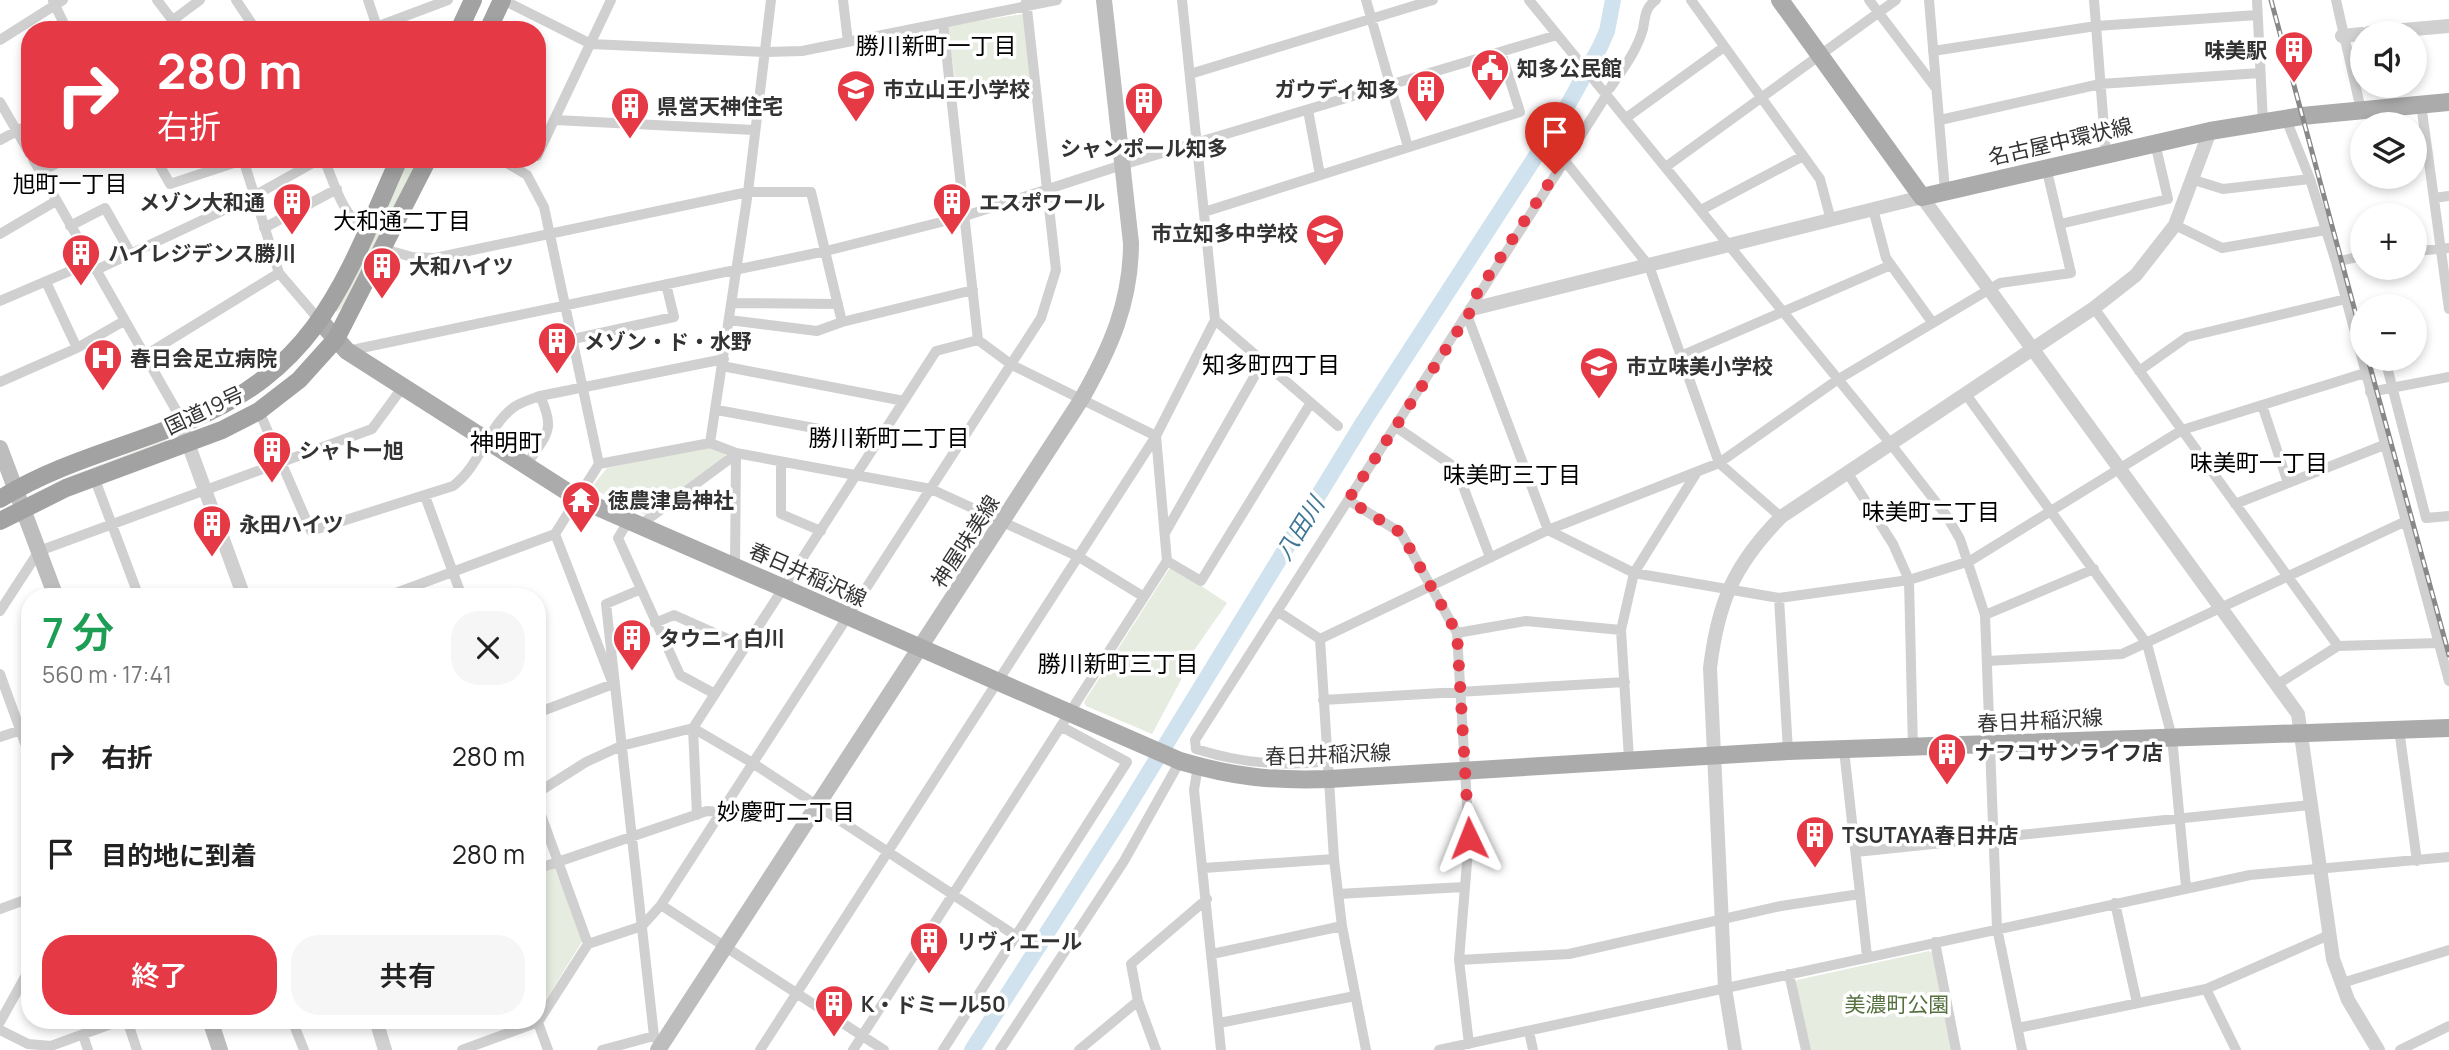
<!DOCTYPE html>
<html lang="ja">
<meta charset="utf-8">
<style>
body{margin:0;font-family:Manrope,"Noto Sans JP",sans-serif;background:#f6f6f6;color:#222;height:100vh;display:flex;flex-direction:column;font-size:26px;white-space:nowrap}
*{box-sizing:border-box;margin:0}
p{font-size:23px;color:#767676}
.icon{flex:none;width:38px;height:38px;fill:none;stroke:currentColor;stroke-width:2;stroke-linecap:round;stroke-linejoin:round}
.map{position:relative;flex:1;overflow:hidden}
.panel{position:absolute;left:21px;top:588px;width:525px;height:441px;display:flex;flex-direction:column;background:#fff;border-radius:28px;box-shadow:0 4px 10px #0003}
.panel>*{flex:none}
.top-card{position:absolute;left:21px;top:21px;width:525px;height:147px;border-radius:28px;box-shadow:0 4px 10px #0003;background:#e63946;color:#fff;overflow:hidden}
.tools{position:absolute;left:2350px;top:21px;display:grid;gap:14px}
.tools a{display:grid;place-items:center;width:77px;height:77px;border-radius:50%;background:#fff;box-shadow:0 4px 10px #0003;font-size:35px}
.pin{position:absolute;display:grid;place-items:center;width:60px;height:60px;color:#fff;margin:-72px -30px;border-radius:50% 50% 50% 0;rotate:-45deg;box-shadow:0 0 7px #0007}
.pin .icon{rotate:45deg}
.me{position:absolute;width:77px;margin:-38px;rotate:358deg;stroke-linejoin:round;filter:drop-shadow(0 0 5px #0008)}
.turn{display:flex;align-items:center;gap:24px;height:147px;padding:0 21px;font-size:32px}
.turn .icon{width:91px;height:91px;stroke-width:2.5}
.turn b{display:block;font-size:49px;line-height:60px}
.round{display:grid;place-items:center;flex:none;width:74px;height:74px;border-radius:28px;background:#f6f6f6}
.head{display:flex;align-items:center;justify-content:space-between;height:119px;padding:0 21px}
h1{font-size:42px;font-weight:600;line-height:52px;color:#1e9e55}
.button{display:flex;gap:14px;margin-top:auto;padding:14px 21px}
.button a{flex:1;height:80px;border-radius:28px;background:#e63946;color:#fff;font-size:28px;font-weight:600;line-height:80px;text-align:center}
.button a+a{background:#f6f6f6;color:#222}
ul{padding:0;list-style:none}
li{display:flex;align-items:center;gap:21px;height:98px;padding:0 21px}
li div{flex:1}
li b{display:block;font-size:26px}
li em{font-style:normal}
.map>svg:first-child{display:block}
.green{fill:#e6ecdf}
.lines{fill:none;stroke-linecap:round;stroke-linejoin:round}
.river{stroke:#cfe2ee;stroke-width:16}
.minor{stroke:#d0d0d0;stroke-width:10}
.tertiary{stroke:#d0d0d0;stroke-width:14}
.secondary{stroke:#bdbdbd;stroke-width:16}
.primary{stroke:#ababab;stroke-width:18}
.trunk{stroke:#a2a2a2;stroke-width:18}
.rail-casing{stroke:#888;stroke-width:5}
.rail{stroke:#fff;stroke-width:2.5;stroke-dasharray:8;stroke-linecap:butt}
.route{stroke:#e63946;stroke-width:12;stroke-dasharray:0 21.6}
.labels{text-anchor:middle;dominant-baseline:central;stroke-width:7;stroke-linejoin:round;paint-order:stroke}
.poi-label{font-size:21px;font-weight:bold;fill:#333;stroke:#fff;text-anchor:start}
.street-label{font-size:21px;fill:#333;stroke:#fff}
.park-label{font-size:21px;fill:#56703f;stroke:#fff}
.neighbourhood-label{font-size:23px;fill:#000;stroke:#fff}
.water-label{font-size:23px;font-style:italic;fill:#3f7597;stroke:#fff}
.quarter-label{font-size:24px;fill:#000;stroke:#fff}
</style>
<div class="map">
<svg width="2449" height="1050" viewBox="0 0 2449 1050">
<rect width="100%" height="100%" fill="#fff"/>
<path class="green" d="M1023 14 1030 77 956 85 947 26Z
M407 159H420L343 307 337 312 335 310Z
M166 440 167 441 39 488Z
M709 446 725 453V459L646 515 591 488 607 468Z
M1174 568 1227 603 1186 662 1181 680 1152 734 1086 706 1084 702 1169 569Z
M554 867 583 940 541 1008H537V873Z
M1929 951 1933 953 1952 1050H1811L1795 984 1797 980Z"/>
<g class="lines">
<path class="river" d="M972 1050 1122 816 1364 421 1560 119 1600 47 1607 31 1613 0"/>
<path class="minor" d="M157 0 180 30
M236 0 256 30
M368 0 378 30
M503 0 591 44 766 52 802 51 1057 0
M843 0 848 42
M1366 0 1408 147
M1529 0 1890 443 1946 515 1960 539 1985 615 1997 928 2022 1050
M1691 0 1820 179 1831 220
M1869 0 1935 87
M1929 0 1945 191
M2094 0 2106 154
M2257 0 2263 123
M2336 0 2361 110
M53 1 67 30
M173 20 200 0
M368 30 448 0
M0 40 63 0
M1933 51 2096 26 2257 15
M1190 74 1433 0
M1610 88C1622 70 1637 51 1643 29 1645 18 1645 7 1656 0
M0 102 30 154
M2421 104 2449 309
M1308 110 1320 175
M1626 118 1724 47
M2286 119 2310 179 2336 262 2449 681
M555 120 754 130
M1940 120 2100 84 2260 73
M0 140 30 124
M537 156 611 0
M33 159 176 410 181 424
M156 159 170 184 243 160
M243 159 279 273 320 321
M324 159C335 185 342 216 367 230
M500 159 527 175 544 207 599 464
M1564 160 1649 266 1719 463 1781 517
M1667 166 1896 0
M40 172 65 159
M2194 180 2223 189 2310 179
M2434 198 2449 196
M1873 209 1886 258 1932 322
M1701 210 1803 156
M1204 212 1520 112 1501 52
M2060 224 2168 199 2155 143
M2175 225 2222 248 2326 230
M70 226 105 208 131 254
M264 228 337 189
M0 234 56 201
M384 249 412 257 435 258 748 192H811L842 322 973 290
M2415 251 2449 248
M2336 262 2362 256
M96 270 254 196 320 159
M47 284 77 348
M0 301 91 262
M732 303 838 304
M2094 308 2338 646 2438 643
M1467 315 1548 530 1634 573 1779 598 1909 580 1970 561 2182 430 2365 373
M729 320 817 331 842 322
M1215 320 1338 426
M573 339 674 317 666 284
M347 351 826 251 965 216 1122 165 1557 35
M1683 355 1891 265
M144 356 279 273
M2385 359 2426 518 2449 516
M722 366 904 401
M2139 371 2187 337 2346 299
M0 382 77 348 124 321
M2370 392 2449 377
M1965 393 2147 644 2172 737 2186 887
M2262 405 2288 483
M717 410 879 440
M259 411 311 531 453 486C481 465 487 427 514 407 521 402 532 399 540 396L724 359
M1396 427 1456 468 1490 557
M710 443 748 192 771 0
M781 462V514L821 531
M526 466C545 434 557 433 540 396
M1847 472 1893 544 1909 580 1913 749
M94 477 139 597
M425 496 462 597
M1348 500 1401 533 1457 633 1469 838 1459 960 1469 1044
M2235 504 2384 445
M629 520 618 538 680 675 715 694
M640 525 735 455
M1165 533 1262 363
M1167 561 1201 581 1310 404
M735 567 736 453
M639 590 606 604 654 1036 661 1045
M385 597 555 534 599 464 710 443 736 453 931 489 1079 557 1144 597
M1779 598 1788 751
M0 611 39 551 372 429 402 388
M1277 611 1320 639
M1985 615 2094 569
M655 623 674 615 746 647
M1457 633 1526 621 1621 630
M1320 639 1548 530 1719 463 1837 380 2000 283 2071 273 2046 167
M1320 639 1334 859 1342 926 1366 1050
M1987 661 2122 654 2404 522
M0 674 30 757
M2278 684 2338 646
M1323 700 1625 682
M537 713 613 684 555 534
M2399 729 2417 861
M0 737 30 727
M1844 750 1867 956
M1629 759 1621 630 1634 573 1697 472
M1328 761C1281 767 1240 763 1196 749L1195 740 1604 99
M1198 766 1194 790 1221 1050
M537 793 586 762 621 746 693 728 751 762 1016 936
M537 804 588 944
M697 815 693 728 936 351 978 340
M1856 852 2310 805
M1204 868 1334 859
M537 869 707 811 719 812
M1338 894 1464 887
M2115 903 2137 1003
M661 905 884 1050
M0 909 30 898
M1935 942 1956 1050
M1212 954 1342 926
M1459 960 1569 954 1781 906 1860 894
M1789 974 1806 1050
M2342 983 2449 950
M2206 989 2236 1050
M1138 1001 1156 1050
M127 1020 137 1050
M292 1020 304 1050
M537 1020 548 1050
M0 1022 30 968
M1219 1023 1355 996
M2018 1028 2206 989 2329 935
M0 1030 28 1044 51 1046 122 1020
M1529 1031 1533 1050
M83 1035 88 1050
M462 1050 538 1022 588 944 642 926 661 905 1041 318 1056 270 1026 0
M602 1050 654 1036
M760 1050 1156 436 1215 320 1182 0
M853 1050 1167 561 1156 436 1012 365 978 340 943 23
M943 1050 1127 762 1062 727
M1000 1050 1124 861 1180 761
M1079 1050 1138 1001 1131 964 1207 899
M1439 1050 2250 875 2449 857
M2400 1050 2449 1026"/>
<path class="tertiary" d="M2369 33 2449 26
M2342 36 2362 34
M1472 309 1922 197 2298 714 2333 959 2348 1000 2378 1050
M181 424 244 597
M376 1020 385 1050
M1735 1050 1725 988 1710 668C1718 602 1734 565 1781 517L2094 308 2136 275 2175 225 2210 131"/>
<path class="secondary" d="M0 448 56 597
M210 1020 220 1050
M658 1050 1081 400C1110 349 1131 303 1131 243L1104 0"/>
<path class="primary" d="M1780 0 1922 197 2210 131 2302 116 2449 102
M320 321 347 351 577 498 1180 761C1234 777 1272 781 1329 779L1788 751 2449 728"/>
<path class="trunk" d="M459 30 473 0
M488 30 502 0
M0 499C59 462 127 447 191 420 320 366 346 278 399 159
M0 521 66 488 222 430 259 411 299 380 336 339 428 159"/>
<g class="rail-casing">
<path id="rail" d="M2271 0 2362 337
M2368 359 2449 655"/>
</g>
<use href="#rail" class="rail"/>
</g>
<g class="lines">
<path class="route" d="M1469 838 1457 633 1401 533 1348 500 1472 309 1476 295 1555 174"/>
</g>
<defs>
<g id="building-pin" transform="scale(2.0125)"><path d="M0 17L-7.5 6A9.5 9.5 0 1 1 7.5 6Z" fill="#e63946" stroke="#fff"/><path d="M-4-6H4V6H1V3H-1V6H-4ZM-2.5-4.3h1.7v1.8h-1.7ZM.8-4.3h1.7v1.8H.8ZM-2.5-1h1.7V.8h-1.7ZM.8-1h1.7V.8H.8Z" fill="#fff"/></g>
<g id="civic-pin" transform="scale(2.0125)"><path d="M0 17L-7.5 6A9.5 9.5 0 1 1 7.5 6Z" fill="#e63946" stroke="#fff"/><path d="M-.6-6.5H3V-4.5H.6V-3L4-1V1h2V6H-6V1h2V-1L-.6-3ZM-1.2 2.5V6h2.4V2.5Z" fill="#fff"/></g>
<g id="school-pin" transform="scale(2.0125)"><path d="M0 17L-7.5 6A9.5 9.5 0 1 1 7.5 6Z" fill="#e63946" stroke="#fff"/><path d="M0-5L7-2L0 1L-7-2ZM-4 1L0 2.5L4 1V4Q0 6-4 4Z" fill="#fff"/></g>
<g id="hospital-pin" transform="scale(2.0125)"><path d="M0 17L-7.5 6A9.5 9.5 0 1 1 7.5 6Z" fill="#e63946" stroke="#fff"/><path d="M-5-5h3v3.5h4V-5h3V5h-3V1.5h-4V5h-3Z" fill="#fff"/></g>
<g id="temple-pin" transform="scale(2.0125)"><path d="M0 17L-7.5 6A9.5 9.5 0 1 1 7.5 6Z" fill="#e63946" stroke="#fff"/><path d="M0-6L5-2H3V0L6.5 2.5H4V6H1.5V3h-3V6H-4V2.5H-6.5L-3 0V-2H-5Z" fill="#fff"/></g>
</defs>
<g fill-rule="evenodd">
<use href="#building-pin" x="2294" y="50"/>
<use href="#civic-pin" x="1490" y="68"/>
<use href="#school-pin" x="856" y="89"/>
<use href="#building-pin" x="1426" y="89"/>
<use href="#building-pin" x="1144" y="101"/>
<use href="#building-pin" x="630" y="106"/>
<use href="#building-pin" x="292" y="202"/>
<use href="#building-pin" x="952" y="202"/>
<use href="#school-pin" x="1325" y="233"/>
<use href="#building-pin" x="81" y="253"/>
<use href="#building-pin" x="382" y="266"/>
<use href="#building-pin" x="557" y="341"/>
<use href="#hospital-pin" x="103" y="358"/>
<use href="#school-pin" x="1599" y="366"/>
<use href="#building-pin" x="272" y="450"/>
<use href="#temple-pin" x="581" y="500"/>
<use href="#building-pin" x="212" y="524"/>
<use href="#building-pin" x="632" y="638"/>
<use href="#building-pin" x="1947" y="752"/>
<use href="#building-pin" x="1815" y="835"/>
<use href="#building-pin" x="929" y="941"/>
<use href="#building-pin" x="834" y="1004"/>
</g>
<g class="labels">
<g class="poi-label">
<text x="2267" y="50" text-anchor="end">味美駅</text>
<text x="1517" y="68">知多公民館</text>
<text x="883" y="89">市立山王小学校</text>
<text x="1399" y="89" text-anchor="end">ガウディ知多</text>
<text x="657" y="106">県営天神住宅</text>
<text x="1144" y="148" text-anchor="middle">シャンポール知多</text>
<text x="265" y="202" text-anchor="end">メゾン大和通</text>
<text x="979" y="202">エスポワール</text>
<text x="1298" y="233" text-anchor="end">市立知多中学校</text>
<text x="108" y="253">ハイレジデンス勝川</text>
<text x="409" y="266">大和ハイツ</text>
<text x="584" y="341">メゾン・ド・水野</text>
<text x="130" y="358">春日会足立病院</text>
<text x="1626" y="366">市立味美小学校</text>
<text x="299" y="450">シャトー旭</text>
<text x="608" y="500">徳農津島神社</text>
<text x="239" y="524">永田ハイツ</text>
<text x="659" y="638">タウニィ白川</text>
<text x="1974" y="752">ナフコサンライフ店</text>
<text x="1842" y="835">TSUTAYA春日井店</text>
<text x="956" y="941">リヴィエール</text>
<text x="861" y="1004">K・ドミール50</text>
</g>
<g class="street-label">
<text transform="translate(2060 141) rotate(-13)">名古屋中環状線</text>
<text transform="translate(204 410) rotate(-25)">国道19号</text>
<text transform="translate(965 541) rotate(-57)">神屋味美線</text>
<text transform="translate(808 574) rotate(24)">春日井稲沢線</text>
<text transform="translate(2040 720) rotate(-3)">春日井稲沢線</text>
<text transform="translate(1328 754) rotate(-2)">春日井稲沢線</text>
</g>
<g class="park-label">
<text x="1897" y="1004">美濃町公園</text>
</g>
<g class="neighbourhood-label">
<text x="936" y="45">勝川新町一丁目</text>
<text x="70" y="183">旭町一丁目</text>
<text x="402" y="220">大和通二丁目</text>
<text x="1271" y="364">知多町四丁目</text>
<text x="889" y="437">勝川新町二丁目</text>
<text x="2259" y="462">味美町一丁目</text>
<text x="1512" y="474">味美町三丁目</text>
<text x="1931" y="511">味美町二丁目</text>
<text x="1118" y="663">勝川新町三丁目</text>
<text x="786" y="811">妙慶町二丁目</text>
</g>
<g class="water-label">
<text transform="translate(1299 528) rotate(-58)">八田川</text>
</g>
<g class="quarter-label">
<text x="506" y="441">神明町</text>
</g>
</g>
</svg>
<div class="tools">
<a><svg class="icon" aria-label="sound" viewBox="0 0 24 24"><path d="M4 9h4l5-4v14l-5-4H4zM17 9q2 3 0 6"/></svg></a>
<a><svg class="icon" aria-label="layers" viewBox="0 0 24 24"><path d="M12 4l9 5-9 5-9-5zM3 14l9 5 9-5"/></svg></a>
<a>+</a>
<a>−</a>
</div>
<div class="pin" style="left:1555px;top:174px;background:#d93025"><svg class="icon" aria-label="arrive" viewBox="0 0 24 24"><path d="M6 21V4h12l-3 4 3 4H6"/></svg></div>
<svg class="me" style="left:1469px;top:838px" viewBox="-20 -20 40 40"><path d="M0-17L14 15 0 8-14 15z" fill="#e63946" stroke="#fff" stroke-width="4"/></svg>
<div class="top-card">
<div class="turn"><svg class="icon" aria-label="right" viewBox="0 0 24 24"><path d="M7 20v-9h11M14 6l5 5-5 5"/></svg><div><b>280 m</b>右折</div></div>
</div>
<section class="panel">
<div class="head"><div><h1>7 分</h1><p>560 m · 17:41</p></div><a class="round"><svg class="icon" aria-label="close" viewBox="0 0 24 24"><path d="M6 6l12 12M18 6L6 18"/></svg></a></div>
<ul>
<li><svg class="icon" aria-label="right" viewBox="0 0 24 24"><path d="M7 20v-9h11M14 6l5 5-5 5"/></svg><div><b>右折</b></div><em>280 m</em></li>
<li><svg class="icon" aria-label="arrive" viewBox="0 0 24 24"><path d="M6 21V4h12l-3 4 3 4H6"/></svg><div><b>目的地に到着</b></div><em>280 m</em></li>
</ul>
<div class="button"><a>終了</a><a>共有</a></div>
</section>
</div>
